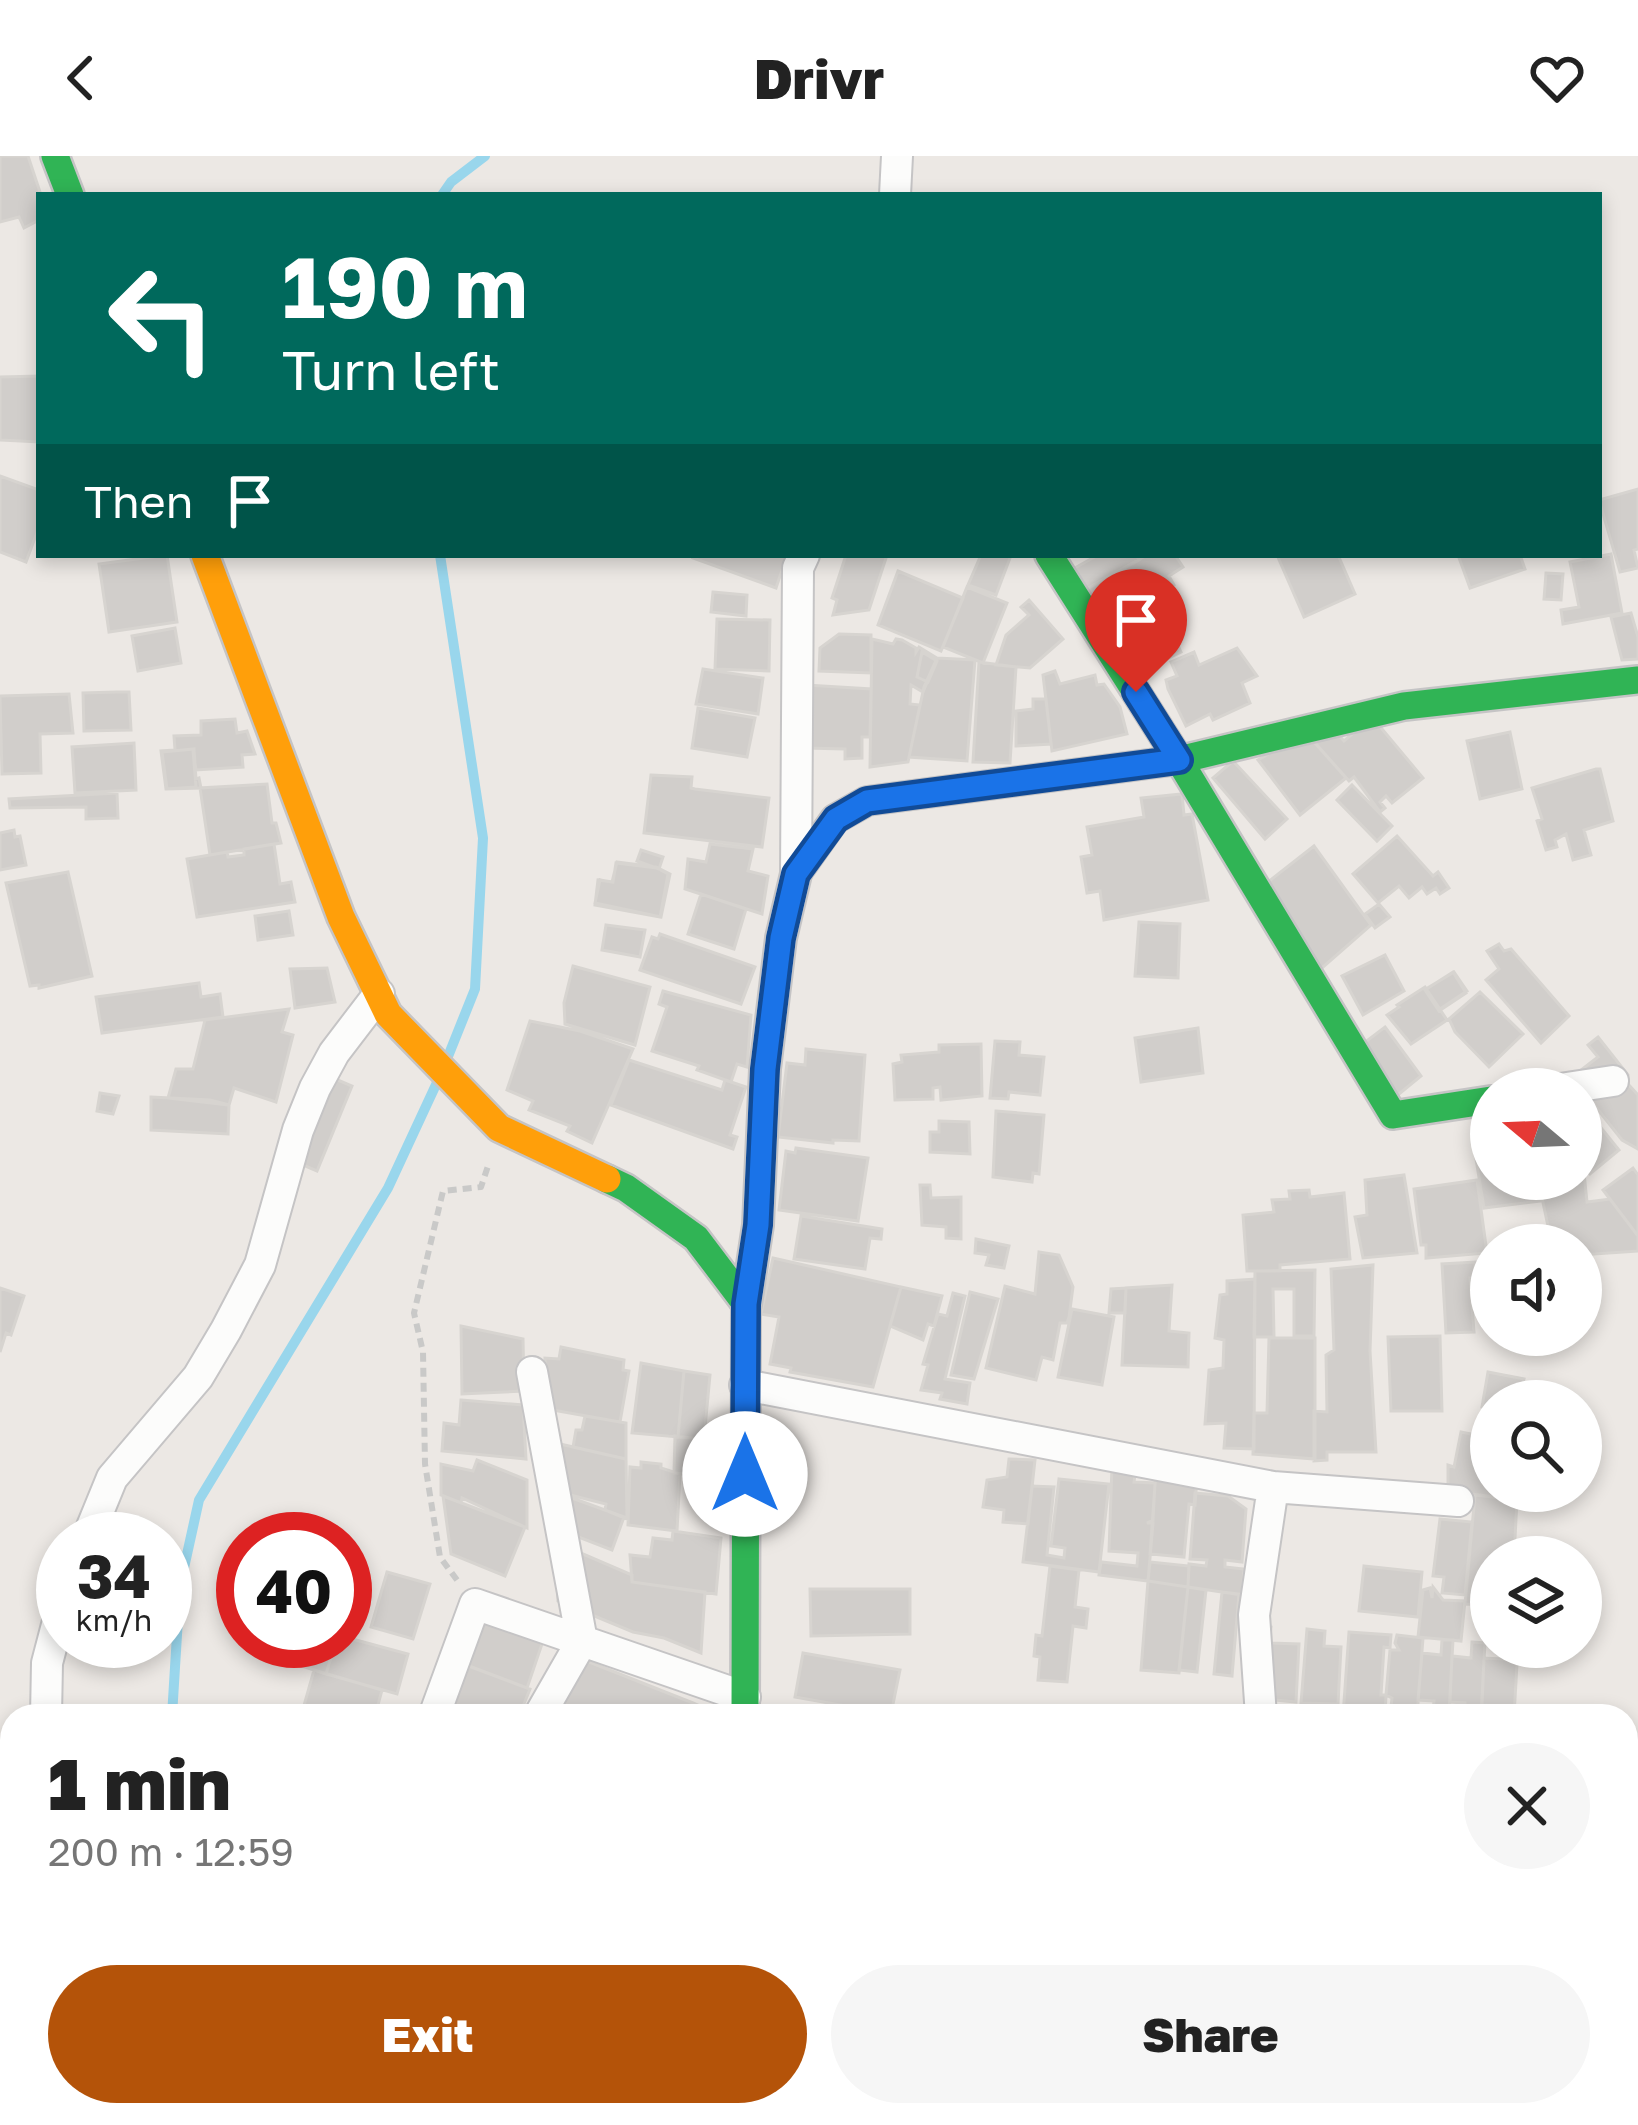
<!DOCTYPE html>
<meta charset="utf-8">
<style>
body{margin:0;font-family:"Golos Text",sans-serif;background:#f6f6f6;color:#222;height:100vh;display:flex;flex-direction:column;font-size:45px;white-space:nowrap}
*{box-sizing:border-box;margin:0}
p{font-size:39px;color:#767676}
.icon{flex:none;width:66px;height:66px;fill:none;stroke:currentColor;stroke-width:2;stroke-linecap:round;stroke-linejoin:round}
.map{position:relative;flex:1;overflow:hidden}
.sheet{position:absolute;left:0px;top:1548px;width:1638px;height:423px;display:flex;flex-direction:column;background:#fff;border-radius:36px 36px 0 0;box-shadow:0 6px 18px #0003}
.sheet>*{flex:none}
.banner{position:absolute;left:36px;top:36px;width:1566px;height:366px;border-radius:0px;box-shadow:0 6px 18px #0003;background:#00695c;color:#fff;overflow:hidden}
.needle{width:78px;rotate:289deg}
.controls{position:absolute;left:1470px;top:912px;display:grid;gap:24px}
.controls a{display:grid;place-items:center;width:132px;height:132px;border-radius:50%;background:#fff;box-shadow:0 6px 18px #0003;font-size:60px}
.speed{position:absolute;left:36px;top:1356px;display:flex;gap:24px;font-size:60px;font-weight:700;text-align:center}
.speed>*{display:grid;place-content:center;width:156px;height:156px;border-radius:50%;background:#fff;box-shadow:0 6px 18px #0003;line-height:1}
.speed small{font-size:30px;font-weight:400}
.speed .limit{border:18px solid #d22;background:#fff;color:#111}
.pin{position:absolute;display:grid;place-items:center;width:102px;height:102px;color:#fff;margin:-123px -51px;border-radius:50% 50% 50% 0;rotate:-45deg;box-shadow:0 0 12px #0007}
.pin .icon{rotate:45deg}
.me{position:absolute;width:132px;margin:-66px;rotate:0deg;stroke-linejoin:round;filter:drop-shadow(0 0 9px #0008)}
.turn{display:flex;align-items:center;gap:42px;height:252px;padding:0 48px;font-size:54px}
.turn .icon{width:156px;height:156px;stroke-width:2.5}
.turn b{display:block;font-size:84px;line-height:102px}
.then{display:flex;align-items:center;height:114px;padding:0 48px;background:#0003;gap:24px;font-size:45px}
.round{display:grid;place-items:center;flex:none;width:126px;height:126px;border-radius:63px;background:#f6f6f6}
.summary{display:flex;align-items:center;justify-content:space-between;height:204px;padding:0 48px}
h1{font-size:72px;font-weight:800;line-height:90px}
.primary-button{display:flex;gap:24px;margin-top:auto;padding:24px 48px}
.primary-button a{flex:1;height:138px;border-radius:72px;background:#b45309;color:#fff;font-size:48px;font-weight:800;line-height:138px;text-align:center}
.primary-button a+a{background:#f6f6f6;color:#222}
header{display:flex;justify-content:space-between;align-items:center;height:156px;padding:0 48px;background:#fff;font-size:54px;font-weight:800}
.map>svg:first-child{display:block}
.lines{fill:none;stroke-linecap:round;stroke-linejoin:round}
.stream{stroke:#99d6ec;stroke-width:10}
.building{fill:#d1cecb;stroke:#d7d4d0;stroke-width:3}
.street-casing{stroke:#c5c4c5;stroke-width:34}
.fast-casing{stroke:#c5c4c5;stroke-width:32}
.slow-casing{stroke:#c5c4c5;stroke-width:32}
.path{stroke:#c9c9c8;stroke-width:6;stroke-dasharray:9 6;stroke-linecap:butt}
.street{stroke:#fcfcfb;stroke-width:30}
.fast{stroke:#30b455;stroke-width:27}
.slow{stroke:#ff9f0a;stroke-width:27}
.route-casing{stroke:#114b97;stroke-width:30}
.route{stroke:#1a73e8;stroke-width:21}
</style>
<header><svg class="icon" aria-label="back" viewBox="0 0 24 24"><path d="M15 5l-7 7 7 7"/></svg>Drivr<svg class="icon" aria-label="heart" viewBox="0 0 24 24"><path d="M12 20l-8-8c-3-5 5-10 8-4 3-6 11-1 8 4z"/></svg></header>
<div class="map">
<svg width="1638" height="1969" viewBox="0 0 1638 1969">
<rect width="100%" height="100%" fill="#ece8e4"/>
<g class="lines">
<path class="stream" d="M442 39 451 26 485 0
M440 399 483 682 475 833 447 903
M172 1560 180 1430 199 1344 388 1032 440 920
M89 1969 92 1959"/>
</g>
<path class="building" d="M0 0H28L41 39 39 64 24 72 19 61 0 66Z
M39 220V286L0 284V221Z
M0 320 39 334V371L26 406 0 396Z
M1638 333V393L1634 394 1638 412 1620 416 1599 344Z
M1611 398 1622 457 1563 468 1561 454 1579 451 1570 406Z
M167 399 177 466 109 476 99 408Z
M695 399H787L776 432 693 402Z
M846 399H887L869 454 833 459 837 444 832 442Z
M981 399H1008L1010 402 996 439 968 429Z
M1098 399H1136L1139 404 1069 443 1057 422Z
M1147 399H1175L1183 411 1169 420 1174 429 1146 446 1153 458 1103 488 1074 440Z
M1277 399H1338L1355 438 1304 461Z
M1458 399H1520L1525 413 1470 432Z
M898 415 963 442 941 495 878 469Z
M1546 417 1563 418 1561 444 1544 443Z
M967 431 1007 447 983 507 943 491Z
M713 436 747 439 746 460 711 456Z
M1029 444 1063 483 1030 512 996 509 1006 479 1029 459 1021 451Z
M1161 453 1181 496 1158 507 1140 466Z
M1631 457 1638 481V503L1622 504 1611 461Z
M717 463 770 464 769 515 715 513Z
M1140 466 1157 505 1137 515 1127 496 1141 489 1132 471Z
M175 472 181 507 138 515 132 480Z
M839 478 871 479V517L819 515 820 492Z
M872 483 893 488 896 483 902 484 916 492V496L919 491 937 502 923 536 911 529 910 548 920 549 908 606 870 611Z
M1237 492 1257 520 1242 527 1250 547 1213 564 1210 558 1186 570 1168 533 1166 524 1177 520 1171 506 1194 496 1199 509Z
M922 496 937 505 928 526 917 521Z
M937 502 975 504 967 605 909 601 924 531Z
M979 506 1016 511 1010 607 973 606Z
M703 513 763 522 758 558 696 548Z
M1055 515 1060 528 1095 519 1097 529 1104 528 1120 551 1127 578 1052 595 1043 519Z
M806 529 871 533 870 581H862V602L845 603V593L806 592Z
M117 536H129L131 574 84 575 83 537Z
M69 538 73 577 40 578 41 617 2 618 0 540Z
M1033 543H1046L1051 588 1016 590V555L1033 553Z
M698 552 755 562 747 601 692 592Z
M235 563 237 577 247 575 255 598 242 599 243 611 196 614 193 594 196 631 166 633 161 595 175 594 174 580 201 579V565Z
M1377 567 1423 622 1392 647 1386 640 1380 646 1385 652 1380 656 1354 621 1349 625 1308 579 1334 574 1344 585 1363 569Z
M1510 576 1522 633 1480 643 1467 585Z
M1306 577 1346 622 1300 659 1258 604Z
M134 587 136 634 75 637 72 591Z
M194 593 196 623 199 622 201 632 167 633 162 596Z
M1233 605 1287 663 1265 683 1213 622Z
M1596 613H1600L1613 665 1584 674 1591 699 1573 704 1566 678 1555 684 1557 691 1546 694 1537 665 1542 663 1532 632Z
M651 619 692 621 691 632 695 633 769 642 762 691 644 677Z
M267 628 272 667H276L281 687 210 699 200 632Z
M1352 629 1392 670 1377 685 1337 644Z
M117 637 118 662 86 663V651L10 652 9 643Z
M1182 638 1184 659 1192 658 1208 744 1104 764 1100 735 1087 737 1081 701 1092 699 1087 671 1144 661 1141 642Z
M14 674 15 681 20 680 26 709 0 714V677Z
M1397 680 1433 720 1438 716 1449 732 1440 738 1436 732 1427 738 1422 731 1409 742 1399 730 1378 747 1353 718Z
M274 688 280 728 291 726 295 746 197 761 187 703 227 696 228 701 244 699V693Z
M710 688 753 693 748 715 768 720 762 758 685 733 688 703 706 706Z
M1314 690 1371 769 1314 819 1259 733Z
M641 694 663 701 659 713 637 705Z
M617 706 656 711 670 718 661 761 595 747 600 724 612 726Z
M616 707 657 712 668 718 660 761 595 749 598 724 613 726Z
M68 716 92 820 39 832V829L30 830 6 727Z
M701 738 746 753 734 793 688 778Z
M1379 748 1390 761 1375 772 1365 758Z
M289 755 293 779 258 784 255 760Z
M1139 766 1180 768 1178 822 1135 820Z
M606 769 645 774 640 801 602 794Z
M660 778 755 811 741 848 640 814 652 781 658 783Z
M1499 788 1504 795 1511 793 1569 860 1541 887 1486 824 1499 813 1487 795Z
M1385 799 1404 835 1363 859 1342 820Z
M573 810 650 831 635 889 565 868 564 847Z
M327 812 335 846 295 852 290 813Z
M1453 816 1466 837 1439 855 1425 834Z
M1454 816 1467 835 1440 853 1426 833Z
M199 827 201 841 220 838 223 861 102 877 96 841Z
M1425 831 1447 864 1411 888 1387 859 1399 851 1397 849Z
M663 835 751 859 747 911 737 908 731 926 697 914 699 910 652 895 667 851 659 848Z
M1480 836 1523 878 1489 911 1455 876 1449 863Z
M289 853 282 876 293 879 276 946 234 932 229 949 168 942 176 913H193L205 864Z
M530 865 580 875 633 893 592 987 567 975 570 970 529 954 533 945 507 934Z
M1385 871 1421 920 1394 942 1356 893Z
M1198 872 1203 917 1141 926 1135 882Z
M1598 881 1628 919V928L1638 939V993L1622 984 1572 921 1598 901 1588 889Z
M995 885 1020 886 1019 899 1044 901 1040 939 1009 936 1008 943 990 942Z
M981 888 982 940 941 944 940 931 933 932V943L895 944 893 908 902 906 901 899 939 896V889Z
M806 893 865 899 859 985 833 984V987L778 981 787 907 805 909Z
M629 904 722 934 725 924 746 931 730 979 737 981 733 993 611 949Z
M319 916 352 930 317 1015 284 1001Z
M100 937 119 940 113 958 97 955Z
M151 941 210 944 229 949 228 978 151 974Z
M1581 947 1619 994 1590 1018 1581 1007Z
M996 955 1044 959 1039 1018 1033 1017 1032 1026 993 1021Z
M939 965 969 966 970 998 930 996V976H939Z
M796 992 868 1002 858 1065 779 1054 786 995 795 997Z
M1491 994V1023H1537L1541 1045 1484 1052 1475 997Z
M1633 1012 1638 1019V1080L1603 1034Z
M1584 1017 1587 1046 1610 1043 1638 1080V1095L1581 1099V1089H1552L1538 1023H1581Z
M1404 1019 1417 1097 1363 1102 1355 1061 1367 1059 1365 1024Z
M1477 1024 1487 1097 1426 1102V1089H1421L1414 1033Z
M920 1029H930L931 1042 961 1041V1083L946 1082V1071L922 1069Z
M1309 1034 1310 1041 1344 1037 1350 1103 1280 1109V1115H1247L1243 1059 1274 1056 1272 1044 1290 1043 1289 1035Z
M801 1060 882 1073 881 1083 870 1082 865 1113 794 1103Z
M976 1083 1009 1090 1004 1112 986 1109 989 1099 975 1097Z
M1039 1096 1059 1099 1073 1131 1069 1161 1067 1167H1060L1053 1204 1042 1201 1036 1224 986 1212 1005 1130 1035 1138Z
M773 1102 901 1131 873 1231 790 1216 791 1212 770 1208 779 1161 761 1158Z
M1475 1106V1123L1470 1122 1474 1176 1446 1177 1442 1108Z
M1373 1109 1370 1195 1376 1296H1327V1304L1314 1305V1255L1327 1256 1326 1199 1334 1194 1331 1113Z
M1315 1114 1314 1180H1294V1133H1273L1274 1181H1254L1255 1115Z
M1255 1123 1254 1293 1224 1292 1226 1267 1205 1268 1209 1214 1223 1212 1224 1184 1215 1182 1220 1139 1227 1138V1125Z
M1172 1129 1169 1175 1189 1177 1188 1211 1122 1209 1126 1132Z
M901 1131 942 1140 934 1170 928 1168 923 1184 890 1170Z
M0 1132 24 1140 11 1179 6 1177 0 1196Z
M1126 1132 1125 1157H1109L1111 1133Z
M970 1136 998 1143 974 1223 951 1219Z
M953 1137 965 1140 945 1223 970 1227 967 1248 940 1243 942 1237 921 1234 928 1209 923 1208 938 1158 947 1160Z
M1072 1153 1114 1161 1102 1229 1058 1221Z
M461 1170 523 1183 524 1235 462 1238Z
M1440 1180 1442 1255H1391L1388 1181Z
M1269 1182H1315V1303L1253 1298 1254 1257H1267Z
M561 1191 624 1204 623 1214 629 1215 620 1266 547 1253 545 1202 559 1203Z
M641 1207 684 1215 678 1281 632 1277Z
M684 1215 710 1219 704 1283 678 1281Z
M1488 1216 1524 1223 1519 1245H1491V1252L1482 1251Z
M461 1244 523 1249 526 1303 442 1295 444 1267 459 1269Z
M585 1260 626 1267V1303L573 1291 576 1274H582Z
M1461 1276 1491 1282V1335H1521L1519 1344 1448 1335V1309L1454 1311Z
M675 1280 718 1285 717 1321 674 1317Z
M547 1285 626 1303 627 1363 605 1354 606 1348 551 1334Z
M1009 1303 1035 1304 1028 1368 1003 1366 1004 1354 983 1351 987 1324 1007 1321Z
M477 1304 527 1324V1372L462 1342 461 1347 441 1339V1308L473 1315Z
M641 1306 661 1308V1312L680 1318 677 1375 628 1369 630 1311 641 1312Z
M1112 1310 1136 1312 1134 1326 1155 1327 1153 1364 1147 1367H1153L1148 1425 1099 1419 1101 1406 1137 1410 1138 1397 1109 1395Z
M1156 1315 1197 1322 1195 1349 1189 1348 1184 1401 1150 1398Z
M1059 1323 1109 1328 1099 1416 1023 1406 1032 1330 1054 1331 1047 1399 1064 1402 1065 1392 1051 1390Z
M1195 1337 1228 1340 1246 1353 1242 1406 1225 1404V1411L1244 1413 1242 1439 1188 1431 1189 1408 1206 1410 1207 1404 1190 1403Z
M1475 1339 1517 1344 1514 1401H1491V1449L1465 1448Z
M443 1340 525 1371 505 1420 451 1398Z
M572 1342 624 1361 612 1394 560 1374Z
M1440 1363 1472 1366 1465 1439 1442 1437 1444 1421 1433 1420Z
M673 1375 721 1382 716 1438 632 1426 630 1399 650 1401 653 1382 672 1384Z
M555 1386 632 1419V1426L705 1436 701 1497 664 1482 633 1476 558 1445Z
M1150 1406 1189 1410 1188 1431 1148 1425Z
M1050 1410 1079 1414 1075 1451 1088 1453 1086 1472 1073 1470 1067 1526 1038 1524 1040 1501 1034 1500 1036 1479 1042 1480Z
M1364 1410 1422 1416 1418 1461 1359 1455Z
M387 1416 430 1428 413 1483 371 1471Z
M1148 1425 1188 1431 1179 1517 1141 1514Z
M1188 1431 1206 1434 1197 1516 1179 1514Z
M1433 1431 1443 1444 1465 1445 1461 1485 1418 1481 1423 1434 1430 1432 1432 1442Z
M810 1433H910V1478L811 1480Z
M1222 1436 1239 1438 1232 1520 1214 1518Z
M473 1459 543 1485 527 1532 458 1506Z
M1258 1470 1271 1471 1269 1487 1299 1488 1296 1546 1264 1543Z
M1307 1473 1325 1475 1324 1490 1341 1491 1338 1548 1301 1547Z
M1349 1476 1391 1479 1390 1492 1384 1491 1381 1539H1386L1385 1560H1343Z
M1397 1479 1423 1482 1417 1560H1390L1392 1542 1386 1539 1390 1494H1399L1395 1487Z
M345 1481 408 1498 397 1538 326 1518 336 1485H345Z
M1442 1484H1453L1449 1557 1433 1555 1434 1545 1418 1544 1422 1497 1441 1499Z
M263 1485H336L326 1518 260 1496Z
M1472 1486 1485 1487 1481 1558H1465V1547L1450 1546 1452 1500 1471 1502Z
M1504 1491H1518L1514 1560H1497L1498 1550 1482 1549 1484 1502 1503 1503Z
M803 1497 900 1514 891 1558 795 1541Z
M574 1500 693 1547 711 1555V1560H588L562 1549Z
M453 1504 530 1533 519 1560H449Z
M314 1514 382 1534 375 1560H301Z
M313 1959H346L341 1969H312Z
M425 1959H512L534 1969H420Z
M1316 1959H1348L1372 1964 1371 1969H1314Z"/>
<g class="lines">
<g class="street-casing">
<path id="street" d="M895 39 897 0
M1560 933 1613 925
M746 1148 758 1069 765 913 781 782 796 718 798 412 804 399
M532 1216 582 1485 539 1560
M745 1229 1273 1331 1458 1345
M87 1383 112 1322 198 1221 226 1174 260 1109 298 974 315 932 334 897 379 838
M46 1560 47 1507 63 1446
M434 1560 475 1448 745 1541
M1261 1560 1254 1459 1273 1331
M0 1773 12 1750
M1576 1959 1638 1968"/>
</g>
<g class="fast-casing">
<path id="fast" d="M55 0 70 39
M1049 399 1179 604 1393 959 1491 944
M796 718 835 663 867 645 1179 604 1404 550 1638 524
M607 1023 626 1032 696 1082 746 1148 745 1560
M622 1969 627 1959"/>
</g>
<g class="slow-casing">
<path id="slow" d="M205 399 341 761 388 858 499 972 607 1023"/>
</g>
<path class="path" d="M457 1424 440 1401 425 1308 423 1196 414 1157 443 1035 481 1031 488 1010"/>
<use href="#street" class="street"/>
<use href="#fast" class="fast"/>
<use href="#slow" class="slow"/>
</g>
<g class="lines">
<g class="route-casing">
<path id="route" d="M745 1318 746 1148 758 1069 765 913 781 782 796 718 836 663 867 645 1179 604 1136 536"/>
</g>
<use href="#route" class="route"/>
</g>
</svg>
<div class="controls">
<a><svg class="needle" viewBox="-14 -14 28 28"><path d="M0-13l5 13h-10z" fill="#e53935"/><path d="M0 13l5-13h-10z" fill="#767676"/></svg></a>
<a><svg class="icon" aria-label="sound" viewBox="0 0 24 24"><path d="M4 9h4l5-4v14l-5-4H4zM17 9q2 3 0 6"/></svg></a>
<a><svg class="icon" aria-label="search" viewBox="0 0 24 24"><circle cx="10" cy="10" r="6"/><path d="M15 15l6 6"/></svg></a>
<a><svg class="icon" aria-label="layers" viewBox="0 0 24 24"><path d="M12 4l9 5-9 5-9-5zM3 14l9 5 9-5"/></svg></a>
</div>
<div class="speed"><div>34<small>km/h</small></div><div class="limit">40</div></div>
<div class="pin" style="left:1136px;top:536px;background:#d93025"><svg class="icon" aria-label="arrive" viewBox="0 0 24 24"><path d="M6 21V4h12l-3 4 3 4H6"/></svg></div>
<svg class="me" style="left:745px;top:1318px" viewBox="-20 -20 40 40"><circle r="19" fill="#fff"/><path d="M0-13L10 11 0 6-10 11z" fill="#1a73e8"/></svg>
<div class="banner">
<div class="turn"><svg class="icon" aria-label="left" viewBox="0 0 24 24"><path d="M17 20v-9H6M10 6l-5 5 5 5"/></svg><div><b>190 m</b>Turn left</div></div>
<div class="then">Then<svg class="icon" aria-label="arrive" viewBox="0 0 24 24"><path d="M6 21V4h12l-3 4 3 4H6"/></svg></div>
</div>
<section class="sheet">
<div class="summary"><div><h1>1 min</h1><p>200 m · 12:59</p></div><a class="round"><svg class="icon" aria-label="close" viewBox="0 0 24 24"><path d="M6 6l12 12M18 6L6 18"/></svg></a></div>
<div class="primary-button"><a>Exit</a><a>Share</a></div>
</section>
</div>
